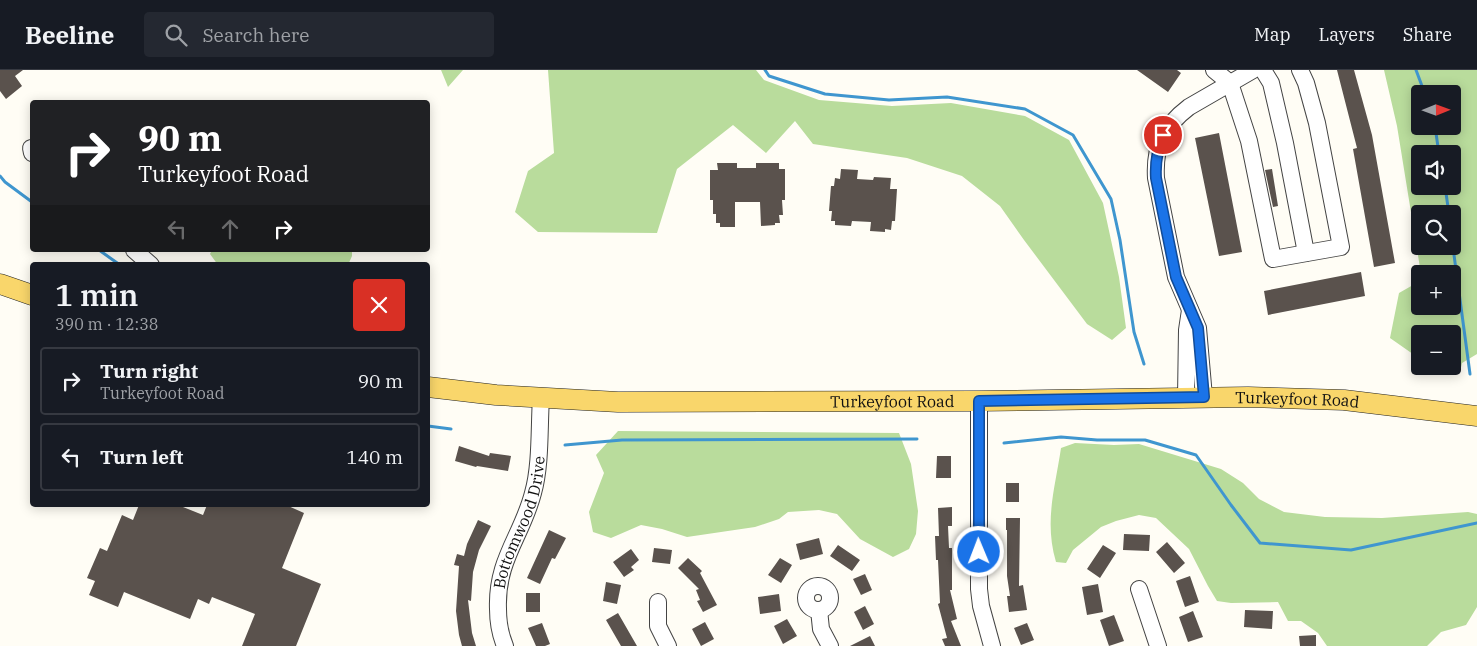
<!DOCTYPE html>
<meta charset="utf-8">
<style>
body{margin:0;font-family:"IBM Plex Serif",serif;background:#242831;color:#f1f3f6;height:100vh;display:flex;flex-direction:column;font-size:19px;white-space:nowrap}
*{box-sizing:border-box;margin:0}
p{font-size:16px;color:#9ea1a6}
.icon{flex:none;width:28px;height:28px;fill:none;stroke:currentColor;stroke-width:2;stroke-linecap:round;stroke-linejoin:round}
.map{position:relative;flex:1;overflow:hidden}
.side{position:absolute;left:30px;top:192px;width:400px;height:245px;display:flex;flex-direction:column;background:#171b24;border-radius:5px;box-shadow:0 2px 12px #0003}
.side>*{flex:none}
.guide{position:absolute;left:30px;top:30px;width:400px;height:152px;border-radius:5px;box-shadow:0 2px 12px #0003;background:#202124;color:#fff;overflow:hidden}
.needle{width:32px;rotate:89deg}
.buttons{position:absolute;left:1411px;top:15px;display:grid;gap:10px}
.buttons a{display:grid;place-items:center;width:50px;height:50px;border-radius:5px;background:#171b24;box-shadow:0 2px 12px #0003;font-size:25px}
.pin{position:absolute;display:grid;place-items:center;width:42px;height:42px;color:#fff;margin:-21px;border:2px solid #fff;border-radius:50%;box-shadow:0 1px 5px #0007}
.me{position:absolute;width:55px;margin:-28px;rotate:359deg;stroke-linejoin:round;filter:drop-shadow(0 0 4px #0008)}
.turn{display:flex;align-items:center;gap:18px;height:105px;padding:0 25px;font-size:22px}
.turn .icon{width:65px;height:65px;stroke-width:2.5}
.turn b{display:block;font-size:35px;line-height:42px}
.lanes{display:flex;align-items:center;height:48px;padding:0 25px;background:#0003;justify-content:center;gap:25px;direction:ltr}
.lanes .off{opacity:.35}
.round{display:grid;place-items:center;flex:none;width:52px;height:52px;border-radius:5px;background:#242831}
.summary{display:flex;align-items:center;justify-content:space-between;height:85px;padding:0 25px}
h1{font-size:30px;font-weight:600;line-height:38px}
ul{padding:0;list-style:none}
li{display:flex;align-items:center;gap:15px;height:68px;margin:0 10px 8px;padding:0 15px;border:2px solid #363941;border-radius:5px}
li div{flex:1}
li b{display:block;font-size:19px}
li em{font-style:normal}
header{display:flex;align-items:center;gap:30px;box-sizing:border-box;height:70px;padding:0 25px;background:#171b24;border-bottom:1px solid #363941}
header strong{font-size:24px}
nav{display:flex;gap:28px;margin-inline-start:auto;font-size:18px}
.search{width:350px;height:45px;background:#242831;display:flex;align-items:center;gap:12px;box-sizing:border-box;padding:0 18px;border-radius:5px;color:#9ea1a6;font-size:19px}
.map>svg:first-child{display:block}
.forest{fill:#b9dc9c;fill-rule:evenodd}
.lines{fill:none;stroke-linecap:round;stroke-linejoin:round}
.stream{stroke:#3f96cf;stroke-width:3}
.building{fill:#5a524d}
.minor-casing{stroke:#444;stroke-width:18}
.major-casing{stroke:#222;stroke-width:21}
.minor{stroke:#fff;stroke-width:16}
.major{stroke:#f9d66b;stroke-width:20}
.route-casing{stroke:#114b97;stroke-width:12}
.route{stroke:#1a73e8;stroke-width:9}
.labels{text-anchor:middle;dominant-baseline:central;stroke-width:5;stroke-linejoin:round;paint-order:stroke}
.street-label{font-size:16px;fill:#111;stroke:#fff}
</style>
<header>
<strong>Beeline</strong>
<div class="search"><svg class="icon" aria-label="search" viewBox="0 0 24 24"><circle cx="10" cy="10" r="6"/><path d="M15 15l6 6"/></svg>Search here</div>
<nav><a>Map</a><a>Layers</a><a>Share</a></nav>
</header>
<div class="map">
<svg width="1477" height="576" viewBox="0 0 1477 576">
<rect width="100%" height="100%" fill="#fffdf5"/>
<path class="forest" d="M441 0H463L448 17Z
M548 0H756L764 10 819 30 892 36 951 33 1025 46 1069 70 1103 133 1119 207 1126 258 1112 270 1087 254 1024 170 1000 136 962 106 907 88 813 74 795 51 766 83 733 55 677 99 657 163 538 162 515 142 528 101 554 83Z
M1384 0H1477V284L1462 293 1460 302 1444 303 1432 296H1452V264H1420V289L1390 268 1399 223 1420 211V236H1452V204H1421L1397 56ZM1420 24H1452V56H1420ZM1420 84H1452V116H1420ZM1420 144H1452V176H1420Z
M212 180H352V186L348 195H218L210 184Z
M618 361 899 363 911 394 918 441 916 464 909 479 893 487 860 469 837 444 819 440 788 442 779 449 755 457 687 467 662 459 641 455 611 468 593 462 589 442 604 403 596 385Z
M1075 373 1114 375 1139 374 1221 399 1243 413 1259 429 1284 442 1325 447 1382 448 1468 442 1477 444V537L1466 555 1441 562 1427 576H1327L1318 563 1301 551H1288L1278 532 1231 533 1217 531 1208 516 1189 479 1156 448 1139 445 1116 451 1101 457 1073 480 1066 493 1056 492C1044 451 1055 419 1061 378Z"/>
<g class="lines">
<path class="stream" d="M765 0 769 6 825 24 889 30 947 27 1025 39 1073 65 1111 129 1120 170 1134 262 1144 294
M1416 0 1425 24
M1435 56 1439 84
M0 106 5 112 32 132
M1445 116 1449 144
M1452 170 1470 304
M99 180 120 195
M428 356 451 359
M1004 373 1061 367 1097 370H1145L1196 385 1231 435 1260 473 1351 480 1477 453
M565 375 622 370 917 369"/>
</g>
<path class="building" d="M0 0H23L15 6 22 16 6 29 0 21Z
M1137 0H1177L1181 3 1168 22Z
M1337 0H1354L1372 65 1395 193 1374 197 1353 79 1357 78Z
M1219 63 1242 182 1219 186 1195 68Z
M717 93H737V98H756V93H779V99H785V130H782L783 145H779L780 153H775V155L761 156 760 132H735V157H720V153H716V144H713V130H710V100H718Z
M841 99 858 100 857 109 873 110 874 107 891 108 890 119H897L895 151H892L891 160 885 159V162L870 161 871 152 852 151 851 156 835 155V151H831L832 141H829L831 116H834L835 108 840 109Z
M1272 99 1278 136 1273 137 1265 100Z
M1361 202 1365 226 1268 245 1264 221Z
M459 376 489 386 490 383 511 386 508 401 477 396 476 397 455 391Z
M937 386H951V408H936Z
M1006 413H1019V432H1006Z
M139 435H178L203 445 207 435H286L304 443 282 498 321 514 296 576H242L255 544 212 527 209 534 198 529 190 549 124 522 118 537 89 525 95 511 87 508 100 478 107 481 122 445 133 450Z
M952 437V456H948L949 478H952V520H950L957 549 951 551 961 576H945L942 569 947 568 938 534 940 533 938 490H936L935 466H939L938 438Z
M1006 448H1020L1019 516 1023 515 1027 540 1009 542 1007 526H1010L1007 506V460H1006Z
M478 450 491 456 479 480 473 502 471 531 468 530 472 563 476 576H462L459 565 456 541 459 496 454 495 457 484 464 486 467 474Z
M549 460 566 468 555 489 552 488 540 514 527 508Z
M1124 464 1150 465 1149 481 1123 480Z
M819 468 823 484 800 490 796 474Z
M1167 472 1185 493 1174 503 1156 482Z
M838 475 860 490 852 501 830 486Z
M1103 475 1116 483 1100 508 1087 499Z
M654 478 672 480 670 494 652 492Z
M631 479 639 490 631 497 634 500 624 507 613 492Z
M688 488 702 501 700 503 717 535 703 542 697 531 700 530 696 520 699 519 678 498Z
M780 488 792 495 781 513 768 505Z
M865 504 872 520 861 525 853 509Z
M1190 506 1199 532 1185 537 1176 511Z
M606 512 621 515 617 534 603 531Z
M1098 514 1103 542 1087 545 1082 517Z
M526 523H540V542H526Z
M779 524 781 541 760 544 758 527Z
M865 536 874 554 863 560 854 542Z
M1245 540 1273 541 1272 559 1244 557Z
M1193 541 1203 567 1188 572 1179 547Z
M618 543 637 576H621L606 550Z
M1114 545 1124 571 1109 576 1100 550Z
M787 549 797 566 783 574 774 556Z
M705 552 714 569 701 576 692 559Z
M542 553 550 574 545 576H536L528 558Z
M1027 553 1034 570 1021 575 1014 558Z
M1316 565V576H1300L1299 566Z
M870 566 875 576H850Z"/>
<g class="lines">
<g class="minor-casing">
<g id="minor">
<path d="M1214 0 1230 13 1249 71 1273 189 1341 177 1317 53 1306 13 1300 0"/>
<path d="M1263 0 1271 13 1285 73 1306 183"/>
<path d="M31 78 32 83"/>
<path d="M134 180 151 195"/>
<path d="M1186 327 1187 260 1190 240"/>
<path d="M1204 327 1198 258 1176 207 1156 108C1154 76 1164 56 1189 37L1253 0"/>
<path d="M979 331V519L981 536 992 576"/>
<circle cx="818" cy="528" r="12"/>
<path d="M1139 519 1158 576"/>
<path d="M658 532V556L668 576"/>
<path d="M819 540 821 559 830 576"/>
<path id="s1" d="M505 576C500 564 498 551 498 539 496 490 522 466 533 423 541 395 539 357 541 328"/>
</g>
</g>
<g class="major-casing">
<g id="major">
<path d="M0 214 32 225"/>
<path id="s2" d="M428 317 496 325 618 332 979 331 1248 327 1344 330 1477 346"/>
</g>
</g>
<use href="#minor" class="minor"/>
<use href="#major" class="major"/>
</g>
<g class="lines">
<g class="route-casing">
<path id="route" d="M979 482V331L1204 327 1198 258 1176 207 1156 108C1155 92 1157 80 1163 65"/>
</g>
<use href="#route" class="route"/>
</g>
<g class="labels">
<g class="street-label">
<text stroke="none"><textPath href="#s2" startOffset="870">Turkeyfoot Road</textPath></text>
<text stroke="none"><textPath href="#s2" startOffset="465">Turkeyfoot Road</textPath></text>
<text stroke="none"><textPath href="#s1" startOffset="128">Bottomwood Drive</textPath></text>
</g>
</g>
</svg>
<div class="buttons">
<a><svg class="needle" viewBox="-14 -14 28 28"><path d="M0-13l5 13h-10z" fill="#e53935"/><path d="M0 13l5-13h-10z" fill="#9ea1a6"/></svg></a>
<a><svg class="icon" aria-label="sound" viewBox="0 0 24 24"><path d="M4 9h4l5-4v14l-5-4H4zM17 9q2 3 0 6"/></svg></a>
<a><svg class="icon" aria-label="search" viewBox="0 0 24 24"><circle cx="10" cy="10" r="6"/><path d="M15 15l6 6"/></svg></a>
<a>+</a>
<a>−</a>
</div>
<div class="pin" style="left:1163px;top:65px;background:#d93025"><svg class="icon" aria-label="arrive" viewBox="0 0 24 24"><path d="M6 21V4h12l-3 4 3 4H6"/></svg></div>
<svg class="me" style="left:979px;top:482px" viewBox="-20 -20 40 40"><circle r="17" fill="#1a73e8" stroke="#fff" stroke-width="3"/><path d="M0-11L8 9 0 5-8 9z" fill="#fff"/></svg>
<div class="guide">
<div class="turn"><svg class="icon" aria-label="right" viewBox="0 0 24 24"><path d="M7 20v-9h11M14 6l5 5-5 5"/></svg><div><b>90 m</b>Turkeyfoot Road</div></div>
<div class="lanes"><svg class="icon off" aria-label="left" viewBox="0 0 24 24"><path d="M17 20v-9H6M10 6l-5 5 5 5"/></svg><svg class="icon off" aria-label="ahead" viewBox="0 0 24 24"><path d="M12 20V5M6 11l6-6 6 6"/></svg><svg class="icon" aria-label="right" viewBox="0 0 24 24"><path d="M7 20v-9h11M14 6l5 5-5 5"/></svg></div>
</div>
<section class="side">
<div class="summary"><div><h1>1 min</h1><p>390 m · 12:38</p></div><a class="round" style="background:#d93025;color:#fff"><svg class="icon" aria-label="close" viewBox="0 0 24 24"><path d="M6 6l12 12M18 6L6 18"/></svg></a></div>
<ul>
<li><svg class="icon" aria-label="right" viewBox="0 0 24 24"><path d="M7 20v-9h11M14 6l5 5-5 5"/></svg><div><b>Turn right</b><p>Turkeyfoot Road</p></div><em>90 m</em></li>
<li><svg class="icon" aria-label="left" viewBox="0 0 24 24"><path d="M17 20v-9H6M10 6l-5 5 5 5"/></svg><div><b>Turn left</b></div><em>140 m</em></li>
</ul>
</section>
</div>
